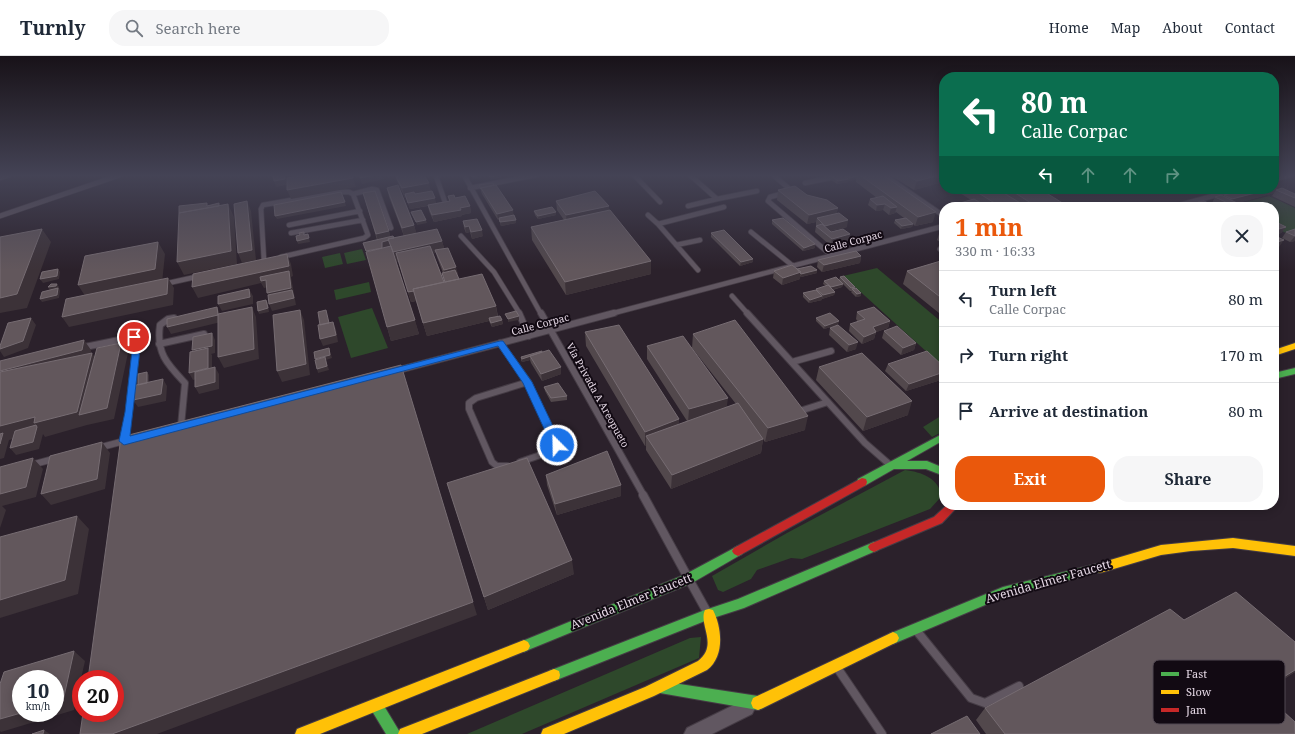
<!DOCTYPE html>
<meta charset="utf-8">
<style>
body{margin:0;font-family:"Noto Serif",serif;background:#f6f6f7;color:#1f2937;height:100vh;display:flex;flex-direction:column;font-size:15px;white-space:nowrap}
*{box-sizing:border-box;margin:0}
p{font-size:13px;color:#747a83}
.icon{flex:none;width:22px;height:22px;fill:none;stroke:currentColor;stroke-width:2;stroke-linecap:round;stroke-linejoin:round}
.map{position:relative;flex:1;overflow:hidden}
.details{position:absolute;left:939px;top:146px;width:340px;height:308px;display:flex;flex-direction:column;background:#fff;border-radius:16px;box-shadow:0 2px 10px #0003}
.details>*{flex:none}
.hud{position:absolute;left:939px;top:16px;width:340px;height:122px;border-radius:16px;box-shadow:0 2px 10px #0003;background:#0b6e4f;color:#fff;overflow:hidden}
.speed{position:absolute;left:12px;top:614px;display:flex;gap:8px;font-size:20px;font-weight:700;text-align:center}
.speed>*{display:grid;place-content:center;width:52px;height:52px;border-radius:50%;background:#fff;box-shadow:0 2px 10px #0003;line-height:1}
.speed small{font-size:10px;font-weight:400}
.speed .limit{border:6px solid #d22;background:#fff;color:#111}
.pin{position:absolute;display:grid;place-items:center;width:34px;height:34px;color:#fff;margin:-17px;border:2px solid #fff;border-radius:50%;box-shadow:0 1px 4px #0007}
.me{position:absolute;width:44px;margin:-22px;rotate:337deg;stroke-linejoin:round;filter:drop-shadow(0 0 3px #0008)}
.turn{display:flex;align-items:center;gap:14px;height:84px;padding:0 16px;font-size:18px}
.turn .icon{width:52px;height:52px;stroke-width:2.5}
.turn b{display:block;font-size:28px;line-height:34px}
.lanes{display:flex;align-items:center;height:38px;padding:0 16px;background:#0003;justify-content:center;gap:20px;direction:ltr}
.lanes .off{opacity:.35}
.round{display:grid;place-items:center;flex:none;width:42px;height:42px;border-radius:16px;background:#f6f6f7}
.overview{display:flex;align-items:center;justify-content:space-between;height:68px;padding:0 16px}
h1{font-size:24px;font-weight:700;line-height:30px;color:#ea580c}
.primary-button{display:flex;gap:8px;margin-top:auto;padding:8px 16px}
.primary-button a{flex:1;height:46px;border-radius:16px;background:#ea580c;color:#fff;font-size:16px;font-weight:700;line-height:46px;text-align:center}
.primary-button a+a{background:#f6f6f7;color:#1f2937}
ul{padding:0;list-style:none}
li{display:flex;align-items:center;gap:12px;height:56px;padding:0 16px;border-top:1px solid #e0e1e3}
li div{flex:1}
li b{display:block;font-size:15px}
li em{font-style:normal}
header{display:flex;align-items:center;gap:24px;box-sizing:border-box;height:56px;padding:0 20px;background:#fff;border-bottom:1px solid #e0e1e3}
header strong{font-size:19px}
nav{display:flex;gap:22px;margin-inline-start:auto;font-size:14px}
.search{width:280px;height:36px;background:#f6f6f7;display:flex;align-items:center;gap:10px;box-sizing:border-box;padding:0 14px;border-radius:16px;color:#747a83;font-size:15px}
.map>svg:first-child{display:block}
.green{fill:#2e482b}
.lines{fill:none;stroke-linecap:round;stroke-linejoin:round}
.lane-far2-casing{stroke:#453c45;stroke-width:6}
.lane-far1-casing{stroke:#453c45;stroke-width:8}
.lane-casing{stroke:#453c45;stroke-width:10}
.street-casing{stroke:#453c45;stroke-width:2}
.fast-casing{stroke:#453c45;stroke-width:2}
.slow-casing{stroke:#453c45;stroke-width:2}
.jam-casing{stroke:#453c45;stroke-width:2}
.lane-far2{stroke:#615761;stroke-width:4.5}
.lane-far1{stroke:#615761;stroke-width:6}
.lane{stroke:#615761;stroke-width:8}
.street{fill:#615761;fill-rule:evenodd}
.fast{fill:#4caf50;fill-rule:evenodd}
.slow{fill:#ffc107;fill-rule:evenodd}
.jam{fill:#c62828;fill-rule:evenodd}
.wall{fill:#52484c;fill-rule:evenodd}
.shaded-wall{fill:#3c3238}
.building{fill:#62575c;stroke:#766c72}
.route{fill:#1a73e8;stroke:#114b97}
.labels{text-anchor:middle;dominant-baseline:central;stroke-width:4;stroke-linejoin:round;paint-order:stroke}
.street-label{font-size:10px;fill:#e5d8e5;stroke:#120a13}
.near-street-label{font-size:12px;fill:#e5d8e5;stroke:#120a13}
.key{fill:#120a13;stroke:#514852;stroke-width:1}
.key-label{font-size:11px;fill:#e5d8e5}
</style>
<header>
<strong>Turnly</strong>
<div class="search"><svg class="icon" aria-label="search" viewBox="0 0 24 24"><circle cx="10" cy="10" r="6"/><path d="M15 15l6 6"/></svg>Search here</div>
<nav><a>Home</a><a>Map</a><a>About</a><a>Contact</a></nav>
</header>
<div class="map">
<svg width="1295" height="678" viewBox="0 0 1295 678">
<rect width="100%" height="100%" fill="#2b212b"/>
<path class="green" d="M1269 140 1295 152V176L1288 178 1274 171V151L1231 150Z
M362 193 366 204 347 208 344 197Z
M340 197 343 208 325 212 322 201Z
M877 212 944 268V305L939 307 843 220Z
M369 226 371 236 336 244 334 234Z
M372 252 388 292 351 302 338 261Z
M944 358V375L932 381 923 371Z
M905 414C921 416 940 422 941 441L930 453 802 503 791 502 757 514 751 523 723 536 718 534 712 520 787 477Z
M701 581 699 602 522 678H467L690 582Z"/>
<g class="lines">
<g class="lane-far2-casing">
<path id="lane-far2" d="M439 119 436 120 446 149
M464 119 541 258
M634 119 660 146
M690 119 717 143 757 135
M773 119 792 135 770 141 768 145 832 200
M884 119 944 160
M0 122 9 119
M1274 123 1290 119
M805 127 844 119
M470 132 536 119
M353 138 372 133 377 134 391 172
M688 150 717 143
M1173 151 1238 133
M648 159 658 168
M0 160 120 119
M289 169 360 155
M751 176 793 210
M291 177 363 164
M461 180 494 216 520 258
M676 189 700 184
M940 193 944 196
M264 205 261 153 263 149 337 136H349L353 138 368 179 364 182 281 201
M698 214 658 168 724 151
M164 228 200 220
M732 240 748 258
M610 258 944 170"/>
</g>
<g class="lane-far1-casing">
<path id="lane-far1" d="M519 257 529 280
M541 257 644 440
M747 257 865 387 889 408
M174 262 168 263 160 269C156 297 167 308 185 327L181 370
M500 287 528 326 557 389 552 395 520 406
M159 288 204 278
M80 292 134 281 137 285 129 356 124 385
M792 306 831 295
M395 315 614 257
M803 354 828 346
M98 392 128 384
M31 409 57 402
M507 410H497L492 406 469 353V347L476 342 528 326"/>
</g>
<g class="lane-casing">
<path id="lane" d="M643 439 686 518
M691 527 706 554
M916 574 971 642 985 647 1019 630
M838 613 882 678"/>
</g>
<g class="street-casing">
<path id="street" d="M746 643 752 646 755 652 752 658 712 678H684L687 672Z"/>
</g>
<g class="fast-casing">
<path id="fast" d="M1295 312V318L1274 323V317Z
M944 377V384L907 405H927L944 412V420L926 413H894L866 429 862 430 858 429 857 426 858 423Z
M874 486 878 488 880 491 878 494 744 552 710 563 554 625 549 623 548 619 549 615 705 554 738 543Z
M738 490 742 492 744 495 742 498 692 527 528 594 524 596 520 594 518 590 520 586 684 519Z
M1100 507 1104 509 1106 512 1104 515 1004 541 893 588 889 586 887 582 889 578 1003 531Z
M660 625 758 640 763 642 765 647 763 652 758 654 660 637 655 635 654 631 655 627Z
M376 643 381 645 401 678H386L369 650 371 645Z"/>
</g>
<g class="slow-casing">
<path id="slow" d="M1295 287V293L1274 300V294Z
M1233 482 1295 490V500L1233 492 1191 495 1161 499 1100 517 1096 515 1094 512 1096 509 1100 507 1161 489Z
M709 553 713 554C722 572 725 600 707 614L654 640 564 678H541L543 673 645 631 698 605C719 589 698 568 705 554Z
M893 576 897 578 899 582 897 586 763 652 758 654 753 652 751 647 753 642Z
M524 584 528 586 530 590 528 594 320 678H295L297 673 302 671Z
M554 613 559 615 560 619 559 623 422 678H398L400 673Z"/>
</g>
<g class="jam-casing">
<path id="jam" d="M862 422 866 423 867 426 866 429 742 498 738 500 734 498 732 495 734 492Z
M947 449H959L942 467 878 494 874 496 870 494 868 491 870 488 934 461Z"/>
</g>
<use href="#lane-far2" class="lane-far2"/>
<use href="#lane-far1" class="lane-far1"/>
<use href="#lane" class="lane"/>
<use href="#street" class="street"/>
<use href="#fast" class="fast"/>
<use href="#slow" class="slow"/>
<use href="#jam" class="jam"/>
</g>
<path class="wall" d="M395 119H424L436 147 449 145 448 140 455 142 470 150 471 157 461 159 462 160 434 166 429 155 428 150 410 153 406 141 405 142 397 125Z
M845 119H883L933 166 915 170 913 168 912 171 901 173 894 167 895 164 904 162 896 156 895 157 889 159 883 154 876 155 868 149 870 143 877 142 856 126V123L849 125 848 124V126L837 128 830 123 831 120H845Z
M890 119H944V127L940 124 939 127 914 134Z
M479 129 514 160 516 164V167L501 170 499 164H498L482 138Z
M387 132 414 169 416 177 442 185 444 192 458 218H457L459 223 496 250 498 260 502 264 503 268 492 271 489 265 427 280 416 245 411 246 398 205 396 206 393 198 419 278 391 285 387 271 377 184 363 137 389 175 390 181 394 182 404 180 389 141ZM433 197H436L437 201 443 217H442L444 226Z
M961 133H1040L1069 151H959L960 147 971 144 960 137Z
M778 134 807 139 838 152 836 158 847 171 830 175 849 185 831 190 815 176 816 170H817L816 169V166L807 168 777 144Z
M1276 134 1295 138V151L1272 140 1274 137 1237 147 1245 151H1219L1212 147 1215 141 1224 140V139Z
M556 145 609 150V155L651 205V218L566 239 532 184 531 171 564 164 557 154Z
M1198 146 1217 151H1183L1197 149Z
M534 155 556 159 538 163 535 159Z
M772 164 815 188V192L803 195 772 168Z
M463 165 483 180 472 183 470 176 466 177 464 172Z
M1274 165 1286 171 1281 177 1275 179H1274Z
M1295 173V185L1290 186 1282 182 1286 176Z
M711 177 753 206 740 210 711 181Z
M944 177V189L937 184 939 178Z
M861 200 860 207 822 216 817 211 818 204Z
M944 204V261L903 228 907 215Z
M797 213 817 217 801 221 800 220V223L782 229 773 222 774 215Z
M840 221 855 231V232L861 240 856 241 851 236 852 235H850L843 228 842 231 833 234 835 236 834 239 822 243V244L809 247 803 241V237L816 234V233L826 230 823 228 824 225 839 224Z
M857 256 890 265 888 272 876 276 874 283 862 288 849 275 850 268 858 266 856 263Z
M816 262 838 269 824 273 816 265Z
M830 272 856 293 847 296 829 279Z
M884 275 916 287 914 294 901 299 882 282Z
M585 276 679 363 678 369 687 365 647 303V290L727 351 736 348 692 292 693 278 805 374 765 386 761 380 763 383 761 397 671 433 646 394V390H645L586 290Z
M542 296 561 318 542 325 531 307 530 304 522 306 521 304V301Z
M888 308 944 311V323L906 335 885 315Z
M819 311 908 359 863 375 816 324Z
M544 331 567 340V344L551 346 545 335Z
M546 419 621 440 557 459 547 429Z
M447 427 574 518 488 554Z
M1184 564 1295 586V616L1263 636 1295 678H986L976 664 985 652Z"/>
<path class="shaded-wall" d="M284 119H285L287 129 276 131 274 125Z
M375 119H383L384 123 362 128 360 122Z
M480 119 481 122 472 124V121Z
M498 119H506V120L490 124V121Z
M940 119H942L939 127 914 134 917 125Z
M857 120 856 123 849 125 850 122Z
M353 122 356 131 291 143 287 134Z
M848 123V126L837 128 838 125Z
M429 127 431 136 406 141 405 138 406 141 405 142 402 132Z
M1278 131 1274 137 1231 149 1229 148 1232 143 1271 133H1274V132Z
M435 142 436 148 410 153 408 147Z
M247 145 251 155 256 204 242 207 238 197Z
M345 146 346 150 277 163 275 160Z
M228 148 234 161 237 208 184 219 177 206Z
M885 148 883 154 876 155 877 149Z
M470 150 471 157 461 159 462 160 434 166 432 159 460 152Z
M609 150V159L567 169 566 159Z
M897 151 895 157 889 159 891 152Z
M838 152 836 161 817 162 816 166 807 168 809 159Z
M513 154 514 161 499 162V164H498L497 158Z
M556 156V159L538 163V160Z
M936 156 933 166 915 170 918 161Z
M426 164 427 167 417 169 416 166Z
M516 164V167L501 170 500 166Z
M848 164 847 171 824 176 825 170Z
M913 168 912 171 901 173 902 170Z
M414 169 417 179 404 181 402 172Z
M469 170 470 176 466 177 465 171Z
M1286 171 1281 177 1275 179 1279 173Z
M42 173 51 186 27 252 0 257V242Z
M482 174 483 180 472 183 471 176Z
M389 175 391 183 389 186 391 191 383 193 379 188 376 178Z
M308 178 310 186 298 188 297 185Z
M850 178 849 185 831 190 832 183Z
M1295 180V185L1290 186Z
M1284 184 1279 191 1274 193V187Z
M442 185 445 195 435 194 436 197 396 206 393 196Z
M158 186 165 198 162 227 87 243 78 229Z
M815 188V192L803 195 804 192Z
M287 198 291 208 293 220 291 221 294 238 296 249 272 255 269 248 270 244 267 237 269 231 264 232 261 227 198 242 192 231Z
M861 200 860 207 822 216 824 209Z
M753 203V206L740 210 741 206Z
M651 205V218L566 239 565 226Z
M456 211 458 218 445 221 444 214Z
M58 213 60 216 59 223 43 227 40 223Z
M817 214V217L801 221V218Z
M801 216 800 223 782 229 783 222Z
M168 222 174 232 173 249 69 271 62 261Z
M57 228 59 231V232L60 235 59 242 42 246 40 243 50 235 48 231Z
M843 228 842 231 830 234 831 231Z
M249 233 253 240V248L222 255 218 248Z
M414 235 416 245 411 246 408 236Z
M835 236 834 239 822 243 823 239Z
M861 237V240L856 241 857 238Z
M822 240V244L809 247 810 244Z
M266 244 268 247 269 256 259 258 258 255Z
M496 250 498 263 489 262V265L427 280 423 267Z
M217 251 220 258 221 266 171 278 167 271Z
M252 251 256 261 259 303 224 312 218 301Z
M300 254 304 264 310 319 282 326 277 315Z
M519 260V264L508 266V263Z
M31 262 36 269 28 292 4 301 0 295V293Z
M415 264 419 278 391 285 387 271Z
M502 264 503 268 492 271 491 267Z
M839 265 838 269 824 273 825 270Z
M890 265 888 272 871 278 873 271Z
M333 266 336 273 338 286 323 290 320 283Z
M876 276 874 283 862 288 864 281Z
M212 277 215 284V297L211 298 212 299V319L193 324 189 317 196 301 192 294Z
M84 284 91 294 90 304 0 327V315Z
M858 286 856 293 847 296 849 289Z
M121 287 128 297 114 363 87 369 45 381 43 378 39 393 16 399 10 392 35 378 9 384 4 402 0 403V370L92 297 101 311Z
M916 287 914 294 901 299 903 292Z
M329 292 332 302 326 304 329 314 318 317 317 313 316 306 315 303Z
M530 301V304L522 306V303Z
M401 309 477 559 157 678H112Z
M215 311 219 318V333L199 338 195 331Z
M561 311V318L542 325 541 318Z
M147 316 149 319V330L147 327Z
M944 316V323L906 335 909 328Z
M163 323 167 330 166 345 138 351 133 344Z
M728 342 726 356 688 367 689 353Z
M912 345 908 359 863 375 867 361Z
M808 360 805 374 765 386 768 372Z
M679 363 678 377 646 380V390H645V376Z
M763 383 761 397 671 433 672 419Z
M102 386 110 397 105 433 51 449 41 438Z
M33 402 43 413 36 441 2 450 6 454 0 472V438Z
M621 429V440L557 459 555 448Z
M77 460 89 473 78 538 0 562V544Z
M572 504 574 518 488 554 484 541Z
M74 595 85 605 74 654 1 676 0 675V663L21 657H55V647Z
M1295 614V616L1245 647 1261 635Z
M44 674 50 678H43Z"/>
<path class="building" d="M273 119H284L285 123 274 125Z
M307 119H352L353 122 287 134V122Z
M358 119H375L360 122Z
M395 119H424L429 127 402 132Z
M470 119H480L472 121Z
M489 119H498L490 121Z
M837 119H843L848 123 838 125 831 120Z
M845 119H857V120L850 122Z
M860 119H883L936 156 918 161Z
M907 119H940L917 125Z
M493 127 494 129 481 132V133L479 129Z
M398 129 414 169 402 172 387 132Z
M496 129 513 154 497 158 481 132Z
M795 130 807 139 827 144 838 152 809 159 778 134Z
M1282 132 1295 138V142L1276 134Z
M972 133H997L1027 151H1001Z
M1009 133H1040L1069 151H1037Z
M1248 133H1271L1232 143 1224 139Z
M375 135 389 175 376 178 363 137Z
M432 135 435 142 408 147 405 138 414 136 415 138Z
M595 135 609 150 566 159 556 145Z
M341 136 345 146 275 160 274 149Z
M454 139 455 142 465 140 470 150 460 152 461 154 432 159 428 149 450 145 448 140Z
M1221 139 1245 151H1236L1215 141Z
M883 140 897 151 891 152 885 148 877 149 870 143Z
M974 143 984 149 979 151H966L960 147Z
M247 145 252 194 238 197 234 148Z
M1204 145 1217 151H1207L1198 146Z
M207 147V150L219 147V150L179 157V150Z
M228 148 231 195 177 206 179 157Z
M1194 148 1201 151H1183Z
M552 151 556 156 538 160 534 155Z
M421 154 426 164 416 166 411 156Z
M610 154 651 205 565 226 531 171Z
M839 157 848 164 825 170 817 162Z
M514 159 516 164 500 166 499 162Z
M783 162 815 188 804 192 772 164Z
M906 162 913 168 902 170 895 164Z
M477 163 482 174 471 176 469 170 465 171 463 165Z
M1274 165 1286 171 1279 173 1274 170Z
M822 168 831 176 843 173 850 178 832 183 816 170Z
M42 173 17 238 0 242V181Z
M437 173 442 185 393 196 388 183Z
M1295 173V180L1286 176Z
M724 174 753 203 741 206 711 177Z
M304 176V179L308 178 309 182 297 185 296 180 300 179 299 177Z
M944 177V181L939 178Z
M393 180 394 182 388 183 389 184 382 186V192L366 195 363 187Z
M1274 180H1275L1284 184 1274 187Z
M158 186 155 213 78 229 85 200Z
M391 190 415 264 387 271 366 196Z
M430 190 444 226 413 233 414 235 408 236 396 197Z
M448 192 456 211 444 214 435 194Z
M856 195 861 200 824 209 818 204Z
M287 198 289 210 192 231 193 218Z
M944 204V244L907 215Z
M792 209 801 216 783 222 774 215Z
M811 210 817 214 801 218 797 213Z
M58 213 57 220 40 223 42 216Z
M455 214 459 223 445 226 442 217Z
M289 215 291 232 267 237 266 224 261 225 260 221Z
M482 218 496 250 423 267 413 233Z
M844 220 855 231 851 232 840 221Z
M836 221 843 228 831 231 824 225Z
M168 222 167 238 62 261 66 243Z
M51 228H57L56 230 48 231Z
M828 229 835 236 823 239 816 233Z
M58 232 57 239 40 243 42 236Z
M856 232 861 237 857 238 852 233Z
M249 233 250 241 218 248V240Z
M292 234 294 242 269 248 268 239Z
M816 234 822 240 810 244 803 237Z
M266 244 268 252 258 255 257 246Z
M217 251 218 259 167 271V263Z
M252 251 254 293 218 301V258Z
M874 251 890 265 873 271 876 276 864 281 850 268 865 263 857 256Z
M300 254 306 308 277 315 273 259Z
M326 254 329 267 320 269 318 256Z
M516 255 519 260 508 263 505 258Z
M830 257 839 265 825 270 816 262Z
M500 260 502 264 491 267 489 262Z
M31 262 23 285 0 293V290L8 267Z
M735 264 808 360 768 372 693 278Z
M333 266 336 279 320 283 318 269Z
M619 269 679 363 645 376 585 276Z
M838 269 858 286 849 289 830 272Z
M897 270 916 287 903 292 884 275Z
M212 277V290L192 294 193 281Z
M683 280 728 342 689 353 647 290Z
M84 284 82 294 0 315V305Z
M121 287 107 352 79 359 97 292Z
M208 292V312L189 317 190 296Z
M329 292 330 299 315 303 314 296Z
M549 294 561 311 541 318 530 300Z
M542 295V296L522 303 521 301Z
M927 295 944 311V316L909 328 888 308Z
M92 297 77 356 34 367 35 361 0 370V316Z
M862 297 912 345 867 361 819 311Z
M325 301 327 310 317 313 315 304Z
M401 309 473 546 112 678H80L83 657H115V623H88L121 381Z
M215 311V326L195 331V316Z
M147 316V327L138 329V318Z
M163 323 161 338 133 344 136 329Z
M558 327 567 340 551 342 544 331Z
M738 347 763 383 672 419 646 380Z
M36 369 37 371 33 386 10 392 15 375Z
M3 377 0 388V378Z
M102 386 97 423 41 438 50 400Z
M607 395 621 429 555 448 546 419Z
M33 402 26 431 0 438V411Z
M527 402 572 504 484 541 447 427Z
M77 460 65 524 0 544V481Z
M1236 536 1295 586V614L1261 635 1295 666V678H1005L985 652 1170 553 1184 564Z
M74 595 63 645 55 647V623H21V657L0 663V628L4 616Z
M967 660 980 678H931Z
M44 674 43 678H32Z"/>
<linearGradient id="sky" x2="0" y2="1"><stop stop-color="#181218"/><stop offset="0.56" stop-color="#444355"/><stop offset="1" stop-color="#444355" stop-opacity="0"/></linearGradient>
<rect width="1295" height="214" fill="url(#sky)"/>
<path class="route" d="M134 279 137 280 141 285 130 380 500 285H503L532 326 562 389 560 392H553L523 327 498 290 124 389 119 385 125 356 133 286 130 281Z"/>
<g class="labels">
<g class="street-label">
<text transform="translate(853 185) rotate(-15)">Calle Corpac</text>
<text transform="translate(540 268) rotate(-15)">Calle Corpac</text>
<text transform="translate(598 339) rotate(61)">Vía Privada A Areopueto</text>
</g>
<g class="near-street-label">
<text transform="translate(1048 525) rotate(-16)">Avenida Elmer Faucett</text>
<text transform="translate(631 545) rotate(-22)">Avenida Elmer Faucett</text>
</g>
</g>
<rect x="1153" y="604" width="132" height="64" rx="6" class="key"/>
<rect x="1161" y="616" width="18" height="4" fill="#4caf50"/>
<rect x="1161" y="634" width="18" height="4" fill="#ffc107"/>
<rect x="1161" y="652" width="18" height="4" fill="#c62828"/>
<g class="key-label">
<text x="1186" y="622">Fast</text>
<text x="1186" y="640">Slow</text>
<text x="1186" y="658">Jam</text>
</g>
</svg>
<div class="speed"><div>10<small>km/h</small></div><div class="limit">20</div></div>
<div class="pin" style="left:134px;top:281px;background:#d93025"><svg class="icon" aria-label="arrive" viewBox="0 0 24 24"><path d="M6 21V4h12l-3 4 3 4H6"/></svg></div>
<svg class="me" style="left:557px;top:389px" viewBox="-20 -20 40 40"><circle r="17" fill="#1a73e8" stroke="#fff" stroke-width="3"/><path d="M0-11L8 9 0 5-8 9z" fill="#fff"/></svg>
<div class="hud">
<div class="turn"><svg class="icon" aria-label="left" viewBox="0 0 24 24"><path d="M17 20v-9H6M10 6l-5 5 5 5"/></svg><div><b>80 m</b>Calle Corpac</div></div>
<div class="lanes"><svg class="icon" aria-label="left" viewBox="0 0 24 24"><path d="M17 20v-9H6M10 6l-5 5 5 5"/></svg><svg class="icon off" aria-label="ahead" viewBox="0 0 24 24"><path d="M12 20V5M6 11l6-6 6 6"/></svg><svg class="icon off" aria-label="ahead" viewBox="0 0 24 24"><path d="M12 20V5M6 11l6-6 6 6"/></svg><svg class="icon off" aria-label="right" viewBox="0 0 24 24"><path d="M7 20v-9h11M14 6l5 5-5 5"/></svg></div>
</div>
<section class="details">
<div class="overview"><div><h1>1 min</h1><p>330 m · 16:33</p></div><a class="round"><svg class="icon" aria-label="close" viewBox="0 0 24 24"><path d="M6 6l12 12M18 6L6 18"/></svg></a></div>
<ul>
<li><svg class="icon" aria-label="left" viewBox="0 0 24 24"><path d="M17 20v-9H6M10 6l-5 5 5 5"/></svg><div><b>Turn left</b><p>Calle Corpac</p></div><em>80 m</em></li>
<li><svg class="icon" aria-label="right" viewBox="0 0 24 24"><path d="M7 20v-9h11M14 6l5 5-5 5"/></svg><div><b>Turn right</b></div><em>170 m</em></li>
<li><svg class="icon" aria-label="arrive" viewBox="0 0 24 24"><path d="M6 21V4h12l-3 4 3 4H6"/></svg><div><b>Arrive at destination</b></div><em>80 m</em></li>
</ul>
<div class="primary-button"><a>Exit</a><a>Share</a></div>
</section>
</div>
